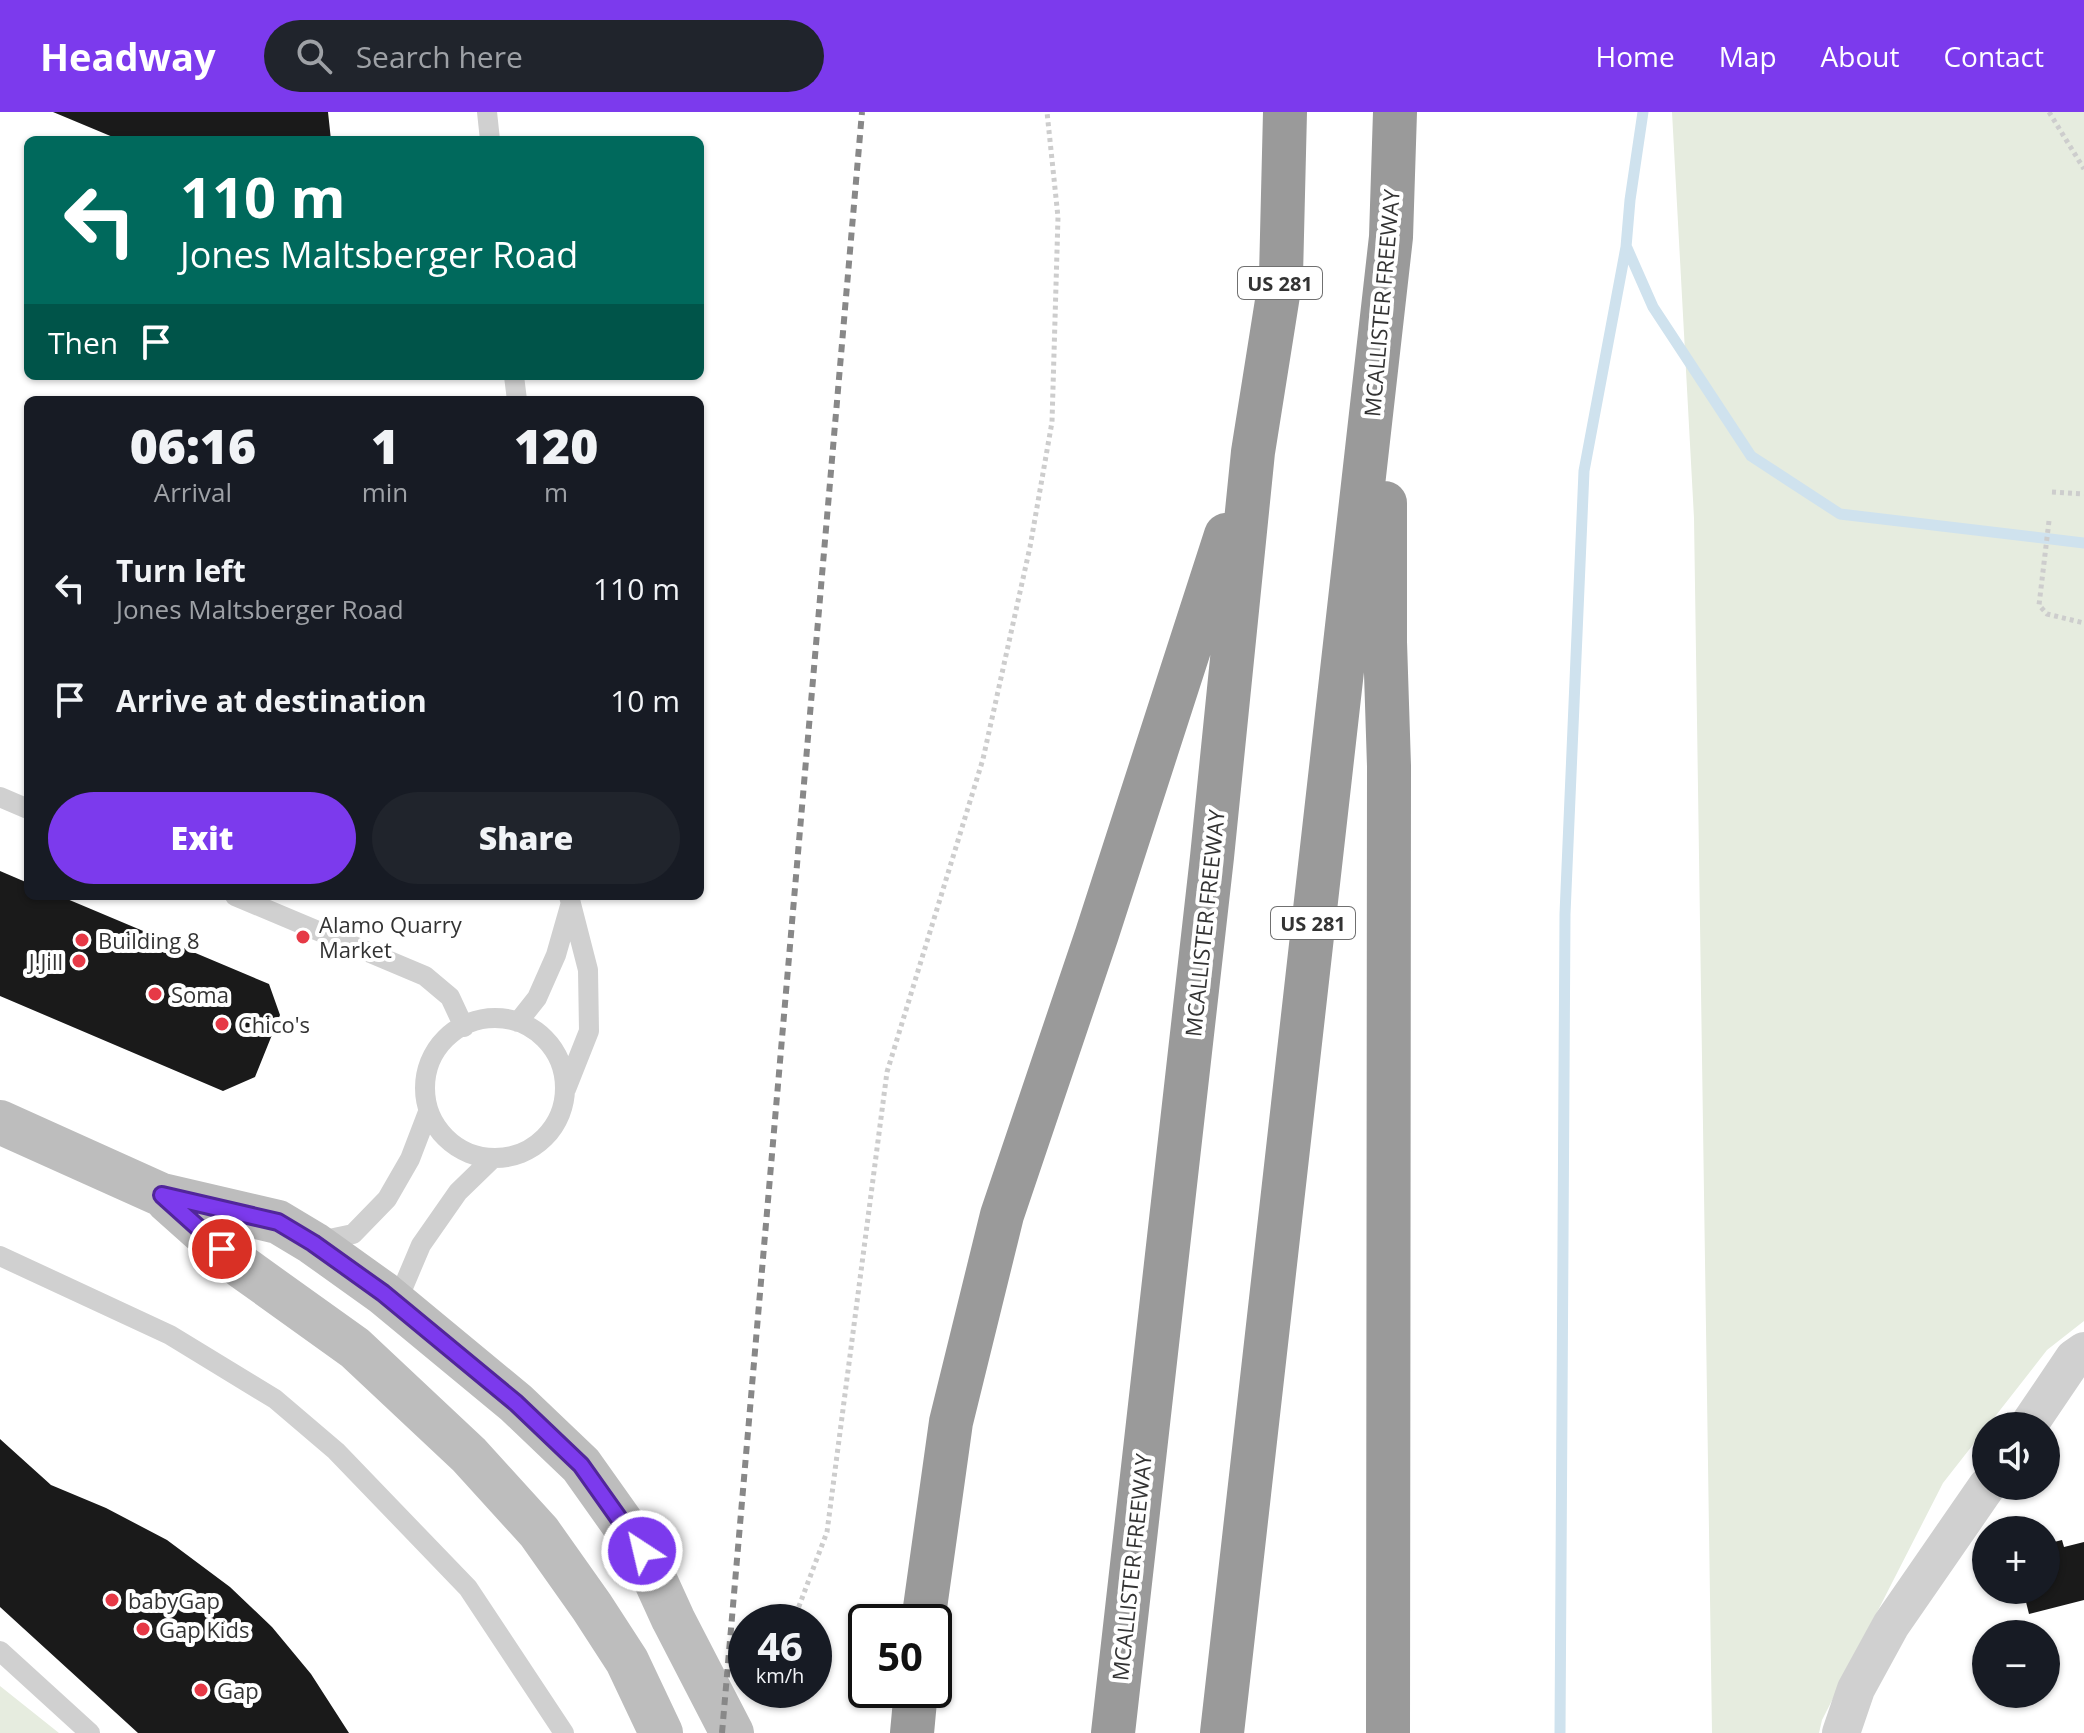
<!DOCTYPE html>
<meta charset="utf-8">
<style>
body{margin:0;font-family:"Open Sans",sans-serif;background:#20242c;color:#f1f3f6;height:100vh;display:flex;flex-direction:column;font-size:30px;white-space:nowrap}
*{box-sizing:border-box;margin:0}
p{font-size:26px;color:#9ea1a6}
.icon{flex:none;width:44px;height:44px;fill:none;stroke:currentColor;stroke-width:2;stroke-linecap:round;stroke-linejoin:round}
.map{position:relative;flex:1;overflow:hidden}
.details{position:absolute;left:24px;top:284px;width:680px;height:504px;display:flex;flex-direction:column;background:#171b24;border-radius:12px;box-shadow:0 2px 6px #0004}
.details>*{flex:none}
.banner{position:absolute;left:24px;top:24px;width:680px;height:244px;border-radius:12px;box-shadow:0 2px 6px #0004;background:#00695c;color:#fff;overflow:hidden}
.buttons{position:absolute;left:1972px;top:1300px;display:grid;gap:16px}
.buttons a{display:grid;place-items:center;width:88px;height:88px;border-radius:50%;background:#171b24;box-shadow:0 2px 6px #0004;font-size:40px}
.speed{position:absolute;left:728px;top:1492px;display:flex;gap:16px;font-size:40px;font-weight:700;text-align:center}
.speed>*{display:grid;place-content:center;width:104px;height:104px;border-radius:50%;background:#171b24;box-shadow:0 2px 6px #0004;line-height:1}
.speed small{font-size:20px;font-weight:400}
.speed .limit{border:4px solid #111;border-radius:12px;background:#fff;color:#111}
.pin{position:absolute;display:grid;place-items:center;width:68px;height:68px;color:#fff;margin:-34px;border:4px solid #fff;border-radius:50%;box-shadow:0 2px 8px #0007}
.me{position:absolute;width:88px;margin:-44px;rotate:325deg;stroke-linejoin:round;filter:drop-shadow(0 0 6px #0008)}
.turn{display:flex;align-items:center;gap:28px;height:168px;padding:0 24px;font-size:36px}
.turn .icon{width:104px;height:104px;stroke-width:2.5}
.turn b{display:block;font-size:56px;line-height:68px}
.then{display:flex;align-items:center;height:76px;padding:0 24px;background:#0003;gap:16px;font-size:30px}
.eta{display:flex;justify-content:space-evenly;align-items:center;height:136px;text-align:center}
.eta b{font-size:48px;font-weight:800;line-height:56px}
.primary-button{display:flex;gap:16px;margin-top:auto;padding:16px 24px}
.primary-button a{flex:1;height:92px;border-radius:48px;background:#7c3aed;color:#fff;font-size:32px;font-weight:800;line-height:92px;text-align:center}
.primary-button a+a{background:#20242c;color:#f1f3f6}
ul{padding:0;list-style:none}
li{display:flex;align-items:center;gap:24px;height:112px;padding:0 24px}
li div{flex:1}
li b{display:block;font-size:30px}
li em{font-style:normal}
header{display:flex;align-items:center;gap:48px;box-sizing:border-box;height:112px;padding:0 40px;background:#7c3aed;color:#fff}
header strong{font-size:38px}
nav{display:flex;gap:44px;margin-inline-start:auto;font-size:28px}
.search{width:560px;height:72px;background:#20242c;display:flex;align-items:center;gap:20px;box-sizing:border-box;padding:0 28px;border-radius:44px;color:#9ea1a6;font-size:30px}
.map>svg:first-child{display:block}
.green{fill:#e6ecdf}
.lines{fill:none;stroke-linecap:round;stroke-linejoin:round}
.stream{stroke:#cfe2ee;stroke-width:11}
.building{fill:#1a1a1a}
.path{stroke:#cdcdcd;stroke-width:5;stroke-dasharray:4 4;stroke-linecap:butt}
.lane{stroke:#d0d0d0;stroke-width:20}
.street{stroke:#d0d0d0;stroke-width:38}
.secondary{stroke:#bdbdbd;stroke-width:44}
.highway{stroke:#9a9a9a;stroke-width:44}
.rail{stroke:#888;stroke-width:6;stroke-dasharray:8 6;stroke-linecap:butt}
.route-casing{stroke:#51269a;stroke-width:20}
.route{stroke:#7c3aed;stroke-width:14}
.poi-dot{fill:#e63946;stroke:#fff;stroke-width:3}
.labels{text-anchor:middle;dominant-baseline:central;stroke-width:8;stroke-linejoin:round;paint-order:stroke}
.shield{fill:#fff;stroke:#707070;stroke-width:2}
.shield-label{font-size:20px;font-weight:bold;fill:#333}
.street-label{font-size:22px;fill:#333;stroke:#fff}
.poi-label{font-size:22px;fill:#333;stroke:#fff;text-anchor:start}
</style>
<header>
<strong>Headway</strong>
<div class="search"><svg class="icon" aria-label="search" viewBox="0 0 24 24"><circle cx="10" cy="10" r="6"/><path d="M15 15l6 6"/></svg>Search here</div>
<nav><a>Home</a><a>Map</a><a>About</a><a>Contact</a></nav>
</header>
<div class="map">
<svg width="2084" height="1621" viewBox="0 0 2084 1621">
<rect width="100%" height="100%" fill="#fff"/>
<path class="green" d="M1672 0H2084V1209L2047 1238 1943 1371 1822 1608 1819 1621H1712L1694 406Z
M0 1574 59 1621H0Z"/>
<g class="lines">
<path class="stream" d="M1627 136 1653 195 1751 344 1840 402 2084 431
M1560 1621 1565 802 1584 359 1626 135 1630 88 1643 0"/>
</g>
<path class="building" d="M53 0H328L331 28H120Z
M0 759 28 771V784H60L269 872 280 903 255 965 223 979 0 884Z
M0 1327 51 1373 106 1396 167 1428 230 1475 272 1515 311 1562 349 1621H138L0 1495Z
M2062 1428 2064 1435 2084 1430V1488L2029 1502 2023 1478H2046V1432Z"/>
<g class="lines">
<path class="path" d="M2049 0 2084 57
M2052 380 2084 382
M2049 409 2039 493 2047 502 2084 511
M793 1510 827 1420 887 960 983 647 1030 435 1052 310 1058 105 1047 0"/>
<path class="lane" d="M487 0 490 28
M514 264 517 288
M0 685 28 697
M235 784 425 864 450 885 464 915
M425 976a70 70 0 1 1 140 0a70 70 0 1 1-140 0Z
M518 910 537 886 556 843 570 794
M566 977 589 919 588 858 569 784
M315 1130 353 1122 387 1087 410 1047 428 1000
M0 1144 170 1223 275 1287 336 1339 468 1476 564 1621
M396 1192 421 1133 458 1080 492 1047
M0 1539 90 1621"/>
<path class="street" d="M2028 1314 2074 1246 2084 1239
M1841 1621 1856 1577 1891 1513 1987 1374"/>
<path class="secondary" d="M0 1010 162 1083 278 1110 313 1131 383 1181 516 1291 581 1353 642 1439 673 1507 732 1621
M167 1088 242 1155 355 1236 469 1343 539 1420 592 1495 627 1549 661 1621"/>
<path class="highway" d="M1385 391V530L1389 654 1388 1621
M923 1510 951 1310 1002 1103 1097 822 1226 423
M912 1621 916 1578
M1113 1621 1212 745 1253 340 1281 164 1285 0
M1222 1621 1391 125 1395 0"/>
<path class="rail" d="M722 1621 862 0"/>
</g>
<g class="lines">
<g class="route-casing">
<path id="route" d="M222 1137 162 1083 278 1110 313 1131 383 1181 516 1291 581 1353 642 1439"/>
</g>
<use href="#route" class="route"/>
</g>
<g class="poi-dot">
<circle cx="303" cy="825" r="8"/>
<circle cx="82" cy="828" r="8"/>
<circle cx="79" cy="849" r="8"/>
<circle cx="155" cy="882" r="8"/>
<circle cx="222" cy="912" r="8"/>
<circle cx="112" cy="1488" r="8"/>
<circle cx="143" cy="1517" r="8"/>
<circle cx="201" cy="1578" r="8"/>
</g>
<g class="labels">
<g class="shield">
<rect x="1238" y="155" width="84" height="32" rx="6"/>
<rect x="1271" y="795" width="84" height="32" rx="6"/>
</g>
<g class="shield-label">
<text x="1280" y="171">US 281</text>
<text x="1313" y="811">US 281</text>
</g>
<g class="street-label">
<text transform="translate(1381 191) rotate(-85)">MCALLISTER FREEWAY</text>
<text transform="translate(1204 811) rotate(-84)">MCALLISTER FREEWAY</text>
<text transform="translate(1131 1455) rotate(-84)">MCALLISTER FREEWAY</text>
</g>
<g class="poi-label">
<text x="319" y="812">Alamo Quarry<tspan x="319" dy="25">Market</tspan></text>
<text x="98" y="828">Building 8</text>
<text x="63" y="849" text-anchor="end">J.Jill</text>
<text x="171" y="882">Soma</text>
<text x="238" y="912">Chico's</text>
<text x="128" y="1488">babyGap</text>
<text x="159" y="1517">Gap Kids</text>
<text x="217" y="1578">Gap</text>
</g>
</g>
</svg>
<div class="buttons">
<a><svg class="icon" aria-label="sound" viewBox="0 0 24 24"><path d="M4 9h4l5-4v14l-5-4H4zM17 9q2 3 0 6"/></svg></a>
<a>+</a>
<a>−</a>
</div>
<div class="speed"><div>46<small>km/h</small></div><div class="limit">50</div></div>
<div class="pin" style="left:222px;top:1137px;background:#d93025"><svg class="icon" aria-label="arrive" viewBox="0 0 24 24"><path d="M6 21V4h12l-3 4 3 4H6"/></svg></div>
<svg class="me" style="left:642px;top:1439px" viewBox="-20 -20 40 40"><circle r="17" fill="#7c3aed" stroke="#fff" stroke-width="3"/><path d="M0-11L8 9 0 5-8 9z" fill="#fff"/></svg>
<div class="banner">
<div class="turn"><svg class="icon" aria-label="left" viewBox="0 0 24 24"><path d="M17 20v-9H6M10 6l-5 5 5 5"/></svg><div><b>110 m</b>Jones Maltsberger Road</div></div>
<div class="then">Then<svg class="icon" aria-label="arrive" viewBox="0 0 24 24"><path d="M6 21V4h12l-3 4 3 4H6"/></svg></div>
</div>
<section class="details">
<div class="eta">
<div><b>06:16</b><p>Arrival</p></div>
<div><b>1</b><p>min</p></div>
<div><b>120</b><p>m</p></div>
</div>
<ul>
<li><svg class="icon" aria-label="left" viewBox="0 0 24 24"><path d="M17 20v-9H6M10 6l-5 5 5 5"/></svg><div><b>Turn left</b><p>Jones Maltsberger Road</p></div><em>110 m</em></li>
<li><svg class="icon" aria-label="arrive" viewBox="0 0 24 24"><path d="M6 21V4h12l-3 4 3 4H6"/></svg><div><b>Arrive at destination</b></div><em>10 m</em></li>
</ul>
<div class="primary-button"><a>Exit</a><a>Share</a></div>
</section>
</div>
